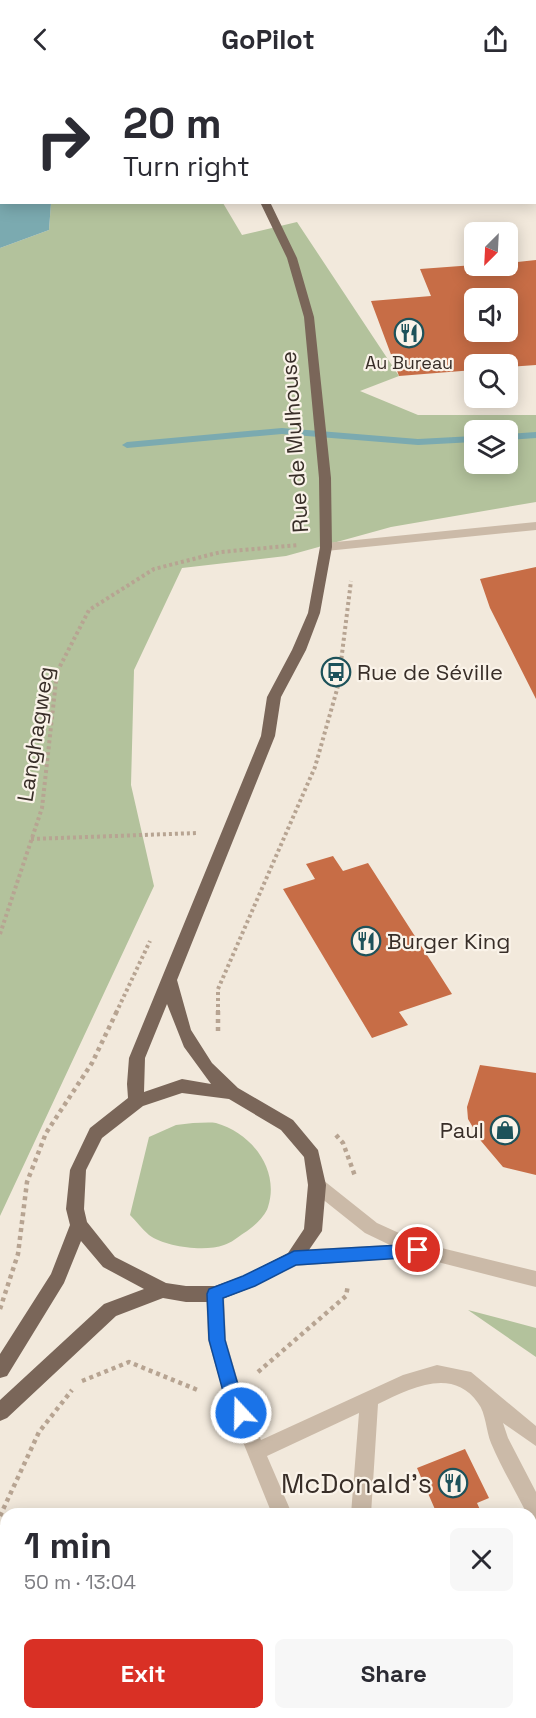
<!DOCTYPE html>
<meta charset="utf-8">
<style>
body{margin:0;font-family:"Space Grotesk",sans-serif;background:#f7f7f7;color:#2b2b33;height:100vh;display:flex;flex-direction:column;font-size:22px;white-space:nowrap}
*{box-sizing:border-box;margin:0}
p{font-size:20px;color:#7c7c81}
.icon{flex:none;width:33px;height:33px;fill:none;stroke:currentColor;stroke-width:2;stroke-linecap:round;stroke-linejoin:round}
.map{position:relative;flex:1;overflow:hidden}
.details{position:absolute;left:0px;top:1430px;width:537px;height:212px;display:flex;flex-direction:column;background:#fff;border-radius:18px 18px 0 0;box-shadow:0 3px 15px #0003}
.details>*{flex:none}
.guide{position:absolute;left:0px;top:0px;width:537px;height:126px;box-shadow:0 3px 15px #0003;background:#fff;color:#2b2b33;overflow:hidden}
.needle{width:39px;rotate:204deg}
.fabs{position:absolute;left:464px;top:144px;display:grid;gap:12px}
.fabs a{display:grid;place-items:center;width:54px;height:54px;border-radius:9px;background:#fff;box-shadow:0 3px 15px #0003;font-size:30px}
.pin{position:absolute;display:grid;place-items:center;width:51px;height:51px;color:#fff;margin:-26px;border:3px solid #fff;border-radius:50%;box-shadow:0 2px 6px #0007}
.me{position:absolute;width:66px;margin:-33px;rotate:339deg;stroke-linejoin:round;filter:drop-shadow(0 0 4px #0008)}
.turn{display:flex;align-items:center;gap:21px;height:126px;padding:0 24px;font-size:27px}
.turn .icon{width:78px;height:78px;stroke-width:2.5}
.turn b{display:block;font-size:42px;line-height:51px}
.round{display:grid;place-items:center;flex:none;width:63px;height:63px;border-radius:9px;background:#f7f7f7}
.overview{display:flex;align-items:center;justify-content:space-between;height:102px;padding:0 24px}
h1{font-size:36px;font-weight:600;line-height:45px}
.button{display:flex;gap:12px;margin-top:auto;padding:12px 24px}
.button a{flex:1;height:69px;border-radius:9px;background:#d93025;color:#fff;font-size:24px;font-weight:600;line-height:69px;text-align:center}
.button a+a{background:#f7f7f7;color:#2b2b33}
header{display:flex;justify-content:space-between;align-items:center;height:78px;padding:0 24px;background:#fff;font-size:27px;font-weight:600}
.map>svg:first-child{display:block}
.green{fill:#b3c29c;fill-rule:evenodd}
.water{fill:#7baab0}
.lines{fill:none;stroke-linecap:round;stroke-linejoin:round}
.stream{fill:#7baab0;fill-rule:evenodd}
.building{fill:#c76d46;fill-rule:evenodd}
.path-far1{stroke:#b7a492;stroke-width:4;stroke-dasharray:3 3;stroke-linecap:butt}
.path{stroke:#b7a492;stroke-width:4.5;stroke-dasharray:4 4;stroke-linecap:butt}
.minor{fill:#cbbaa8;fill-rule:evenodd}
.major{fill:#7a6659;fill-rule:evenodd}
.route{fill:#1a73e8;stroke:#114b97;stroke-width:1.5}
.labels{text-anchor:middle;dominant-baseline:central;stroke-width:4.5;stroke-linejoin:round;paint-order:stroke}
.far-poi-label{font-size:18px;fill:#382e28;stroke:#faf3e9}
.street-label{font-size:22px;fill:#382e28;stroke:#faf3e9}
.poi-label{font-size:22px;fill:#382e28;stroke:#faf3e9;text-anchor:start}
.near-poi-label{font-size:27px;fill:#382e28;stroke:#faf3e9;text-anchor:end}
</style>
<header><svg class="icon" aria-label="back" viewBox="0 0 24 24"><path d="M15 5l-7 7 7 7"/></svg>GoPilot<svg class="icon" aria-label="share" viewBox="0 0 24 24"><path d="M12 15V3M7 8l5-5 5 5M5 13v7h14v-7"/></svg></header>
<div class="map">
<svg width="536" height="1640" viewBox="0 0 536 1640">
<rect width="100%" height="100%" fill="#f2e9dc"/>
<path class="green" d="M51 125H223L242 157 297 144 399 298 360 313 418 337H536V424L391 449 286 478 182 490 134 592 131 707 154 808 0 1138V170L49 152ZM474 352H507V386H474Z
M193 1045C201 1045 209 1044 216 1045 252 1055 280 1092 268 1129 265 1139 252 1150 244 1155 238 1159 231 1165 224 1167 205 1174 165 1169 149 1157 142 1151 136 1143 130 1137L149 1059 176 1047Z
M468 1232 536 1250V1279Z"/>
<path class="water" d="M0 15 2 124 51 125 49 152 0 170Z"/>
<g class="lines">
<path class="stream" d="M282 350 418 361 474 358V364L418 367 282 356 127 370 122 367 127 364Z
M536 354V360L507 362V356Z"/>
</g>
<path class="building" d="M536 182V287L507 289V286H474V292L399 298 371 223 431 218 420 191 474 187 507 188V185ZM474 220H507V254H474Z
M536 489V621L490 530 480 501Z
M333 778 343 793 368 785 452 916 399 934 408 947 372 960 283 811 315 801 306 786Z
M480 987 536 995V1097L503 1089 481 1063 468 1041 467 1029Z
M465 1371 489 1420 477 1425 482 1436H456L453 1430 437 1436 417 1390Z
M531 1491 536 1502V1640H479L477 1635H531Z
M89 1635H213L230 1639 88 1640Z"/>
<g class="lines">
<path class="path-far1" d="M31 761 198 755
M0 856 42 730 57 594 89 532 154 491 221 474 298 467
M116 935 150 863
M218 935V911L315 689 338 608 351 503"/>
<path class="path" d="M218 933V954
M336 1057 343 1065 355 1098
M0 1231 18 1176 27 1104 46 1055 92 985 117 933
M258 1294 346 1218 348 1207
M82 1303 129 1284 200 1313
M0 1438 39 1354 72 1312"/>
<path class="minor" d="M536 444V452L326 473 320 469 326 465Z
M317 1100 323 1102 377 1145 421 1165 536 1193V1209L418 1179 294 1188 288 1185 285 1180 288 1175 294 1172 390 1167 365 1155 311 1112 308 1107 311 1102Z
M215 1208 221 1210 224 1216 226 1262 242 1317 261 1362 403 1297 437 1287 471 1294 536 1348V1368L503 1345 508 1360 536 1414V1443L531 1441V1436H527C515 1412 501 1389 491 1365 486 1353 486 1335 478 1325 452 1288 410 1311 378 1326L371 1436H351L359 1335 267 1378 292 1436H272L224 1317 208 1262 206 1216 209 1210Z
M356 1635H376L377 1640H357Z
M426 1635H447L449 1640H428Z"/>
<path class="major" d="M181 0H191V2H182Z
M260 124H270L297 180 314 239 331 400 332 469 320 535 306 572 281 619 275 658 177 902 191 952 212 985 238 1010 293 1042 318 1072 326 1107 322 1153 300 1185 255 1208 215 1224H186L163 1220 116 1238 7 1340 0 1343V1322L104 1226 144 1211 103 1189 81 1163 64 1205 7 1298 0 1300V1276L51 1196 70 1147 66 1131 70 1092 90 1050 128 1020 127 1006 129 980 261 658 267 619 292 572 308 535 320 469 319 400 304 239 287 180ZM167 926 184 969 211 1006 182 1001 144 1014 145 980ZM182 1015 229 1021 281 1052 304 1079 308 1107 304 1151 288 1175 243 1198 215 1208H186L166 1205 115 1179 87 1144 84 1131 86 1092 102 1060 143 1028Z"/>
</g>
<path class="route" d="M418 1166 424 1168 426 1172 424 1177 418 1179 296 1187 255 1208 223 1220 225 1262 241 1317 249 1335 247 1341 241 1343 235 1341 224 1317 209 1262 207 1216 209 1211 243 1198 294 1173Z"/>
<defs>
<g id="restaurant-ring" transform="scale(1.5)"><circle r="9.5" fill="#faf3e9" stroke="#1d525a" stroke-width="1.5"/><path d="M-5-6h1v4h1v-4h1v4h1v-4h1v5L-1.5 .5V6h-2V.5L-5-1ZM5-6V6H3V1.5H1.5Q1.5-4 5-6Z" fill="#1d525a"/></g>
<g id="bus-ring" transform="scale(1.5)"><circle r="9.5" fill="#faf3e9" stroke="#1d525a" stroke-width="1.5"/><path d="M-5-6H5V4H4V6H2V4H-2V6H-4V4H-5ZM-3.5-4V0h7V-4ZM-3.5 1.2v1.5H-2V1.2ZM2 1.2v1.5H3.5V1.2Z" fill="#1d525a"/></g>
<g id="shop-ring" transform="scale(1.5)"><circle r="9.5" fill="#faf3e9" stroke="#1d525a" stroke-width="1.5"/><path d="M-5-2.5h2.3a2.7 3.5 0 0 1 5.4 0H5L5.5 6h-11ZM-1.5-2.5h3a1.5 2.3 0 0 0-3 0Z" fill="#1d525a"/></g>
</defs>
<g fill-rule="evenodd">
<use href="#restaurant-ring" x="409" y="255"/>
<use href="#bus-ring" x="336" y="594"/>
<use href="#restaurant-ring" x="366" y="863"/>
<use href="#shop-ring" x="505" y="1052"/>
<use href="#restaurant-ring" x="453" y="1405"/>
</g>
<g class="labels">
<g class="far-poi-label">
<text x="409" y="284">Au Bureau</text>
</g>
<g class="street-label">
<text transform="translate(294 364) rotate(-94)">Rue de Mulhouse</text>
<text transform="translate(35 656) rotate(-81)">Langhagweg</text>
</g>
<g class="poi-label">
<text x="357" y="594">Rue de Séville</text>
<text x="387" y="863">Burger King</text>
<text x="484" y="1052" text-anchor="end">Paul</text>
</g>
<g class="near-poi-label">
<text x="432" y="1405">McDonald's</text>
</g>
</g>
</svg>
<div class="fabs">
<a><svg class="needle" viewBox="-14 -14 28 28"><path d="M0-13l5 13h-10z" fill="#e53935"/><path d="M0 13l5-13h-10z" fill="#7c7c81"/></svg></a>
<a><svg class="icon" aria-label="sound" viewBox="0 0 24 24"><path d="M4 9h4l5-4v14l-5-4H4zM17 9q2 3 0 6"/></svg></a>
<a><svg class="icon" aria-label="search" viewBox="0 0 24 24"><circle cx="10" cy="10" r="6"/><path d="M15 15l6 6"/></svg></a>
<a><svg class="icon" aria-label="layers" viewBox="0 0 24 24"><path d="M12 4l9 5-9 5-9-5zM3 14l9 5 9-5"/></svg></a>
</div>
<div class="pin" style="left:418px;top:1172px;background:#d93025"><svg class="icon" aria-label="arrive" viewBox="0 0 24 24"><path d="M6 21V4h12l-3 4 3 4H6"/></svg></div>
<svg class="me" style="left:241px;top:1335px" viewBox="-20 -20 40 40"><circle r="17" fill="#1a73e8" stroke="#fff" stroke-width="3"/><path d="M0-11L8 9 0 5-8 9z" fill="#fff"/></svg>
<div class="guide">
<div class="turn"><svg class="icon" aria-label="right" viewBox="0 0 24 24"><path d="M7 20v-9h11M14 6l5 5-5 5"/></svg><div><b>20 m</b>Turn right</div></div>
</div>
<section class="details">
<div class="overview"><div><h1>1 min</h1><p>50 m · 13:04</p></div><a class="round"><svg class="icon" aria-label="close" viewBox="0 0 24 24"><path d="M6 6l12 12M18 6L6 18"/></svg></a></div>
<div class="button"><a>Exit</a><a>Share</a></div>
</section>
</div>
